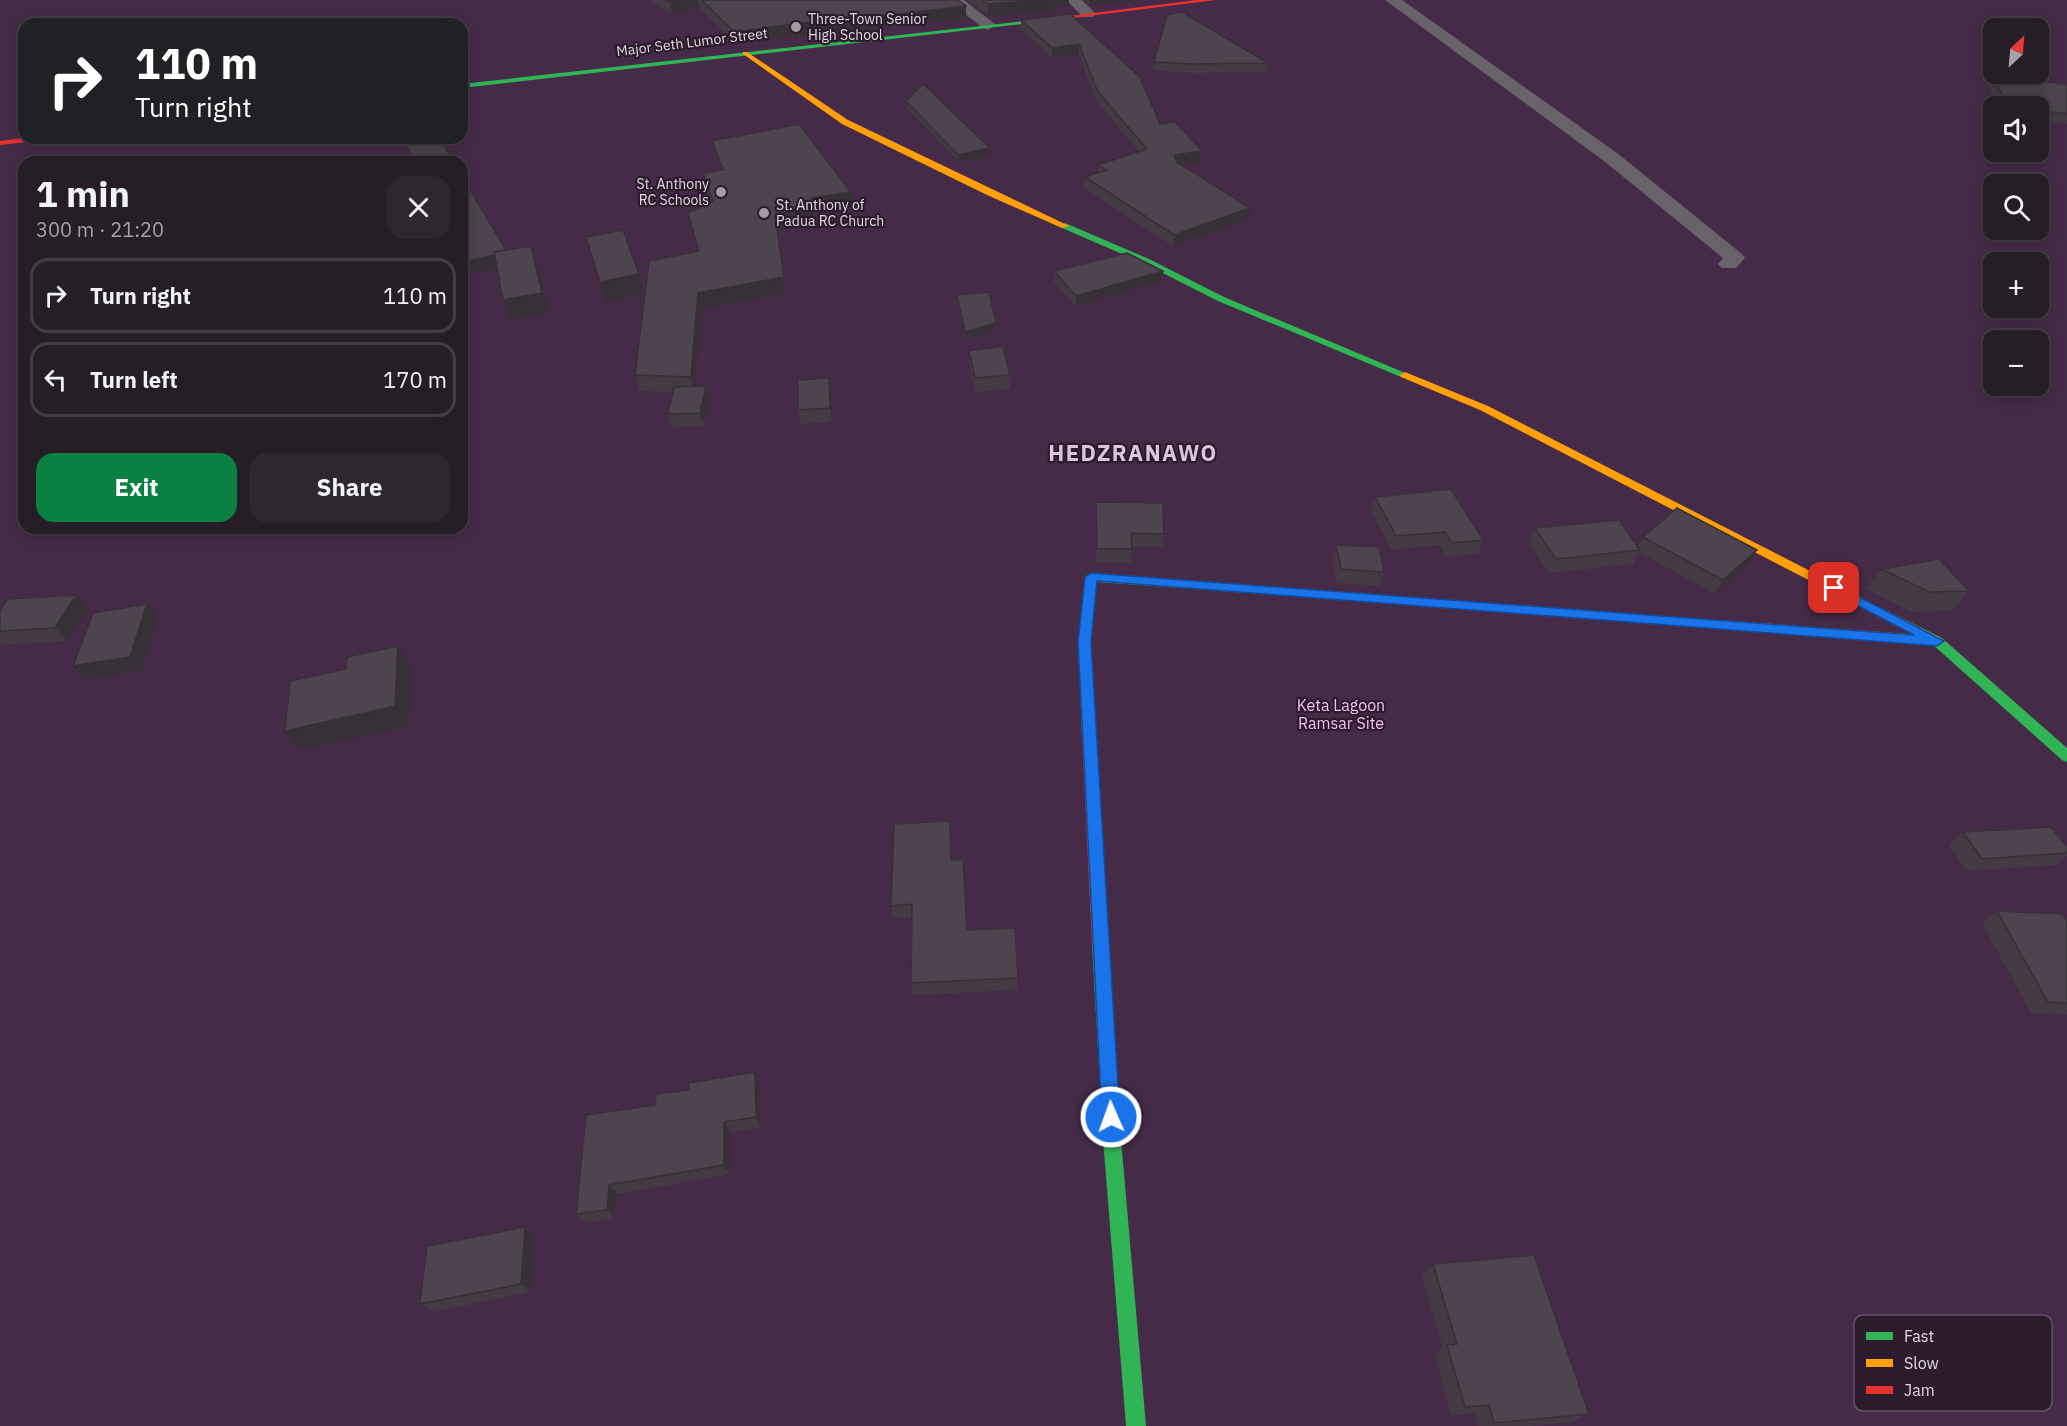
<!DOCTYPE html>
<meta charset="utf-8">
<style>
body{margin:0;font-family:"IBM Plex Sans",sans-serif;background:#2e272e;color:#f1f3f6;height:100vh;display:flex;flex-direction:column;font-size:22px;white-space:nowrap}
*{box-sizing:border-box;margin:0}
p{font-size:20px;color:#a4a2a7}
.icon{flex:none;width:33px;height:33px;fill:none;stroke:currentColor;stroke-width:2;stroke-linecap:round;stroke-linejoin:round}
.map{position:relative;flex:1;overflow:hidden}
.sheet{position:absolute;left:18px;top:156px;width:450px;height:378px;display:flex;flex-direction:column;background:#261e26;border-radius:18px;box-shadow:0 3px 15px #0003,0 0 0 2px #423c43}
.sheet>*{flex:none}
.top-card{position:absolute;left:18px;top:18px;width:450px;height:126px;border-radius:18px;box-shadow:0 3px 15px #0003,0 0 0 2px #423c43;background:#202124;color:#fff;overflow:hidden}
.needle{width:39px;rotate:26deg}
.controls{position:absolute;left:1983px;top:18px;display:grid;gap:12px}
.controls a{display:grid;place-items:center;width:66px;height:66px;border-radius:12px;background:#261e26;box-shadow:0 3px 15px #0003,0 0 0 2px #423c43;font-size:30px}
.pin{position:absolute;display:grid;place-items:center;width:51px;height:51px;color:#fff;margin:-26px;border-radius:12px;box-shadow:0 3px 9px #0006}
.me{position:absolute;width:66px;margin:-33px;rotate:358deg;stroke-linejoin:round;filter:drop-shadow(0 0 4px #0008)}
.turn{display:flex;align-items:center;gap:21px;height:126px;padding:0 18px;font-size:27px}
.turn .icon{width:78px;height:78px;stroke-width:2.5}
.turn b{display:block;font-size:42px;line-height:51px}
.round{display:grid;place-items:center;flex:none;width:63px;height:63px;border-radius:18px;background:#2e272e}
.overview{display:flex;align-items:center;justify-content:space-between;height:102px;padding:0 18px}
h1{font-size:36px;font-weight:700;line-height:45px}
.action{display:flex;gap:12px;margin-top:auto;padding:12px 18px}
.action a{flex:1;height:69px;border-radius:18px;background:#0b8043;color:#fff;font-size:24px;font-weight:700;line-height:69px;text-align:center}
.action a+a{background:#2e272e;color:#f1f3f6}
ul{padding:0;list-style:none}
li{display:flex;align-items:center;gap:18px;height:75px;margin:0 12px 9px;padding:0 6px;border:3px solid #423c43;border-radius:18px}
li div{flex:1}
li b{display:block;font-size:22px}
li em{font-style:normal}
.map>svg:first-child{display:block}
.green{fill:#452b47;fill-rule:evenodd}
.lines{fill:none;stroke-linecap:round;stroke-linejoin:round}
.street{fill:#686369;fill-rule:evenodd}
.fast{fill:#30b455;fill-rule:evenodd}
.slow{fill:#ff9f0a;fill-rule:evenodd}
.jam{fill:#e5322d;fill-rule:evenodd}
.wall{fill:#433a44}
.shaded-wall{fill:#373037}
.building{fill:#4e444f;stroke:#373037;stroke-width:1.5}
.route{fill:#1a73e8;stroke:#114b97;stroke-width:1.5}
.poi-dot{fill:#a59aa6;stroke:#2b1b2c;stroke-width:2}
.labels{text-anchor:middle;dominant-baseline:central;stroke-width:4.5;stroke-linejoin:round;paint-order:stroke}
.far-poi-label{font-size:14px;fill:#e3d8e4;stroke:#2b1b2c;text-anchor:start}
.far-street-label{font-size:14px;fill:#e3d8e4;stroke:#2b1b2c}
.park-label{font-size:16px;fill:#f6bff9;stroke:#2b1b2c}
.district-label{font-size:22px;font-weight:bold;letter-spacing:1.5px;fill:#dcc6dd;stroke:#2b1b2c}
.key{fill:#2b1b2c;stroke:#625463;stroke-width:1.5}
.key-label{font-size:16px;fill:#e3d8e4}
</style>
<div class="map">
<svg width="2067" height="1426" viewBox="0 0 2067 1426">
<rect width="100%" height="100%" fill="#322832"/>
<path class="green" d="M0 0H2067V1426H0ZM24 24H462V138H24ZM1994 28H2038V74H1994ZM1994 106H2038V152H1994ZM24 162H462V528H24ZM1994 184H2038V230H1994ZM1994 262H2038V308H1994ZM1994 340H2038V386H1994Z"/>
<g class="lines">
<path class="street" d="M947 0H964L996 25 988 30 983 28Z
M1066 0H1082L1096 14 1093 17H1083Z
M1385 0H1402L1617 153 1742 254 1745 258 1736 268H1722L1718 264 1723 258 1604 161Z"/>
<path class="fast" d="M1043 19 1041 22 462 88V84Z
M1065 223 1149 259 1224 297 1410 375 1405 378 1401 377 1218 301 1143 263 1062 228 1061 226Z
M1091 573 1360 593 1366 597 1360 601 1097 582 1090 642 1096 738 1094 742H1084L1082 738 1078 642 1085 577Z
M1857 596 1942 638 2067 748V762L2062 760 1932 644 1853 603 1851 600 1853 597Z
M1100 937 1106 939 1108 944 1121 1139 1146 1426H1126L1103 1139 1092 944 1094 939Z"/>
<path class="slow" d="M743 52H747L848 120 1069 226 1062 228 987 195 842 124 743 54Z
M1405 372 1488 406 1861 597 1863 600 1861 603H1853L1480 410 1401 377 1400 375Z
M1648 615 1937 636 1943 641 1937 646 1648 623 1642 619Z"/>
<path class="jam" d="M1196 0H1216L1041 22 1038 20Z
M24 138H48L44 140 0 145V141Z
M1360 593 1648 615 1654 619 1648 623 1360 601 1354 597Z
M1089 733 1094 734 1096 738 1108 944 1106 949 1100 951 1094 949 1092 944 1082 738 1084 734Z"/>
</g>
<path class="wall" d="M648 0H958L966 6V18L843 33 841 30 737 44 699 7 672 14Z
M968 0H1069V6L1056 7V11L988 16Z
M1085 0H1132V1L1090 5Z
M1070 14 1160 124 1202 151 1201 162 1182 165 1248 219 1173 246 1084 188 1085 177 1098 173V165L1139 151 1097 102 1079 54 1052 58 1021 29V20Z
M1154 62 1268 63 1267 72 1191 73 1153 70Z
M1993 77 2067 84V124L2038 120V106H1998L1987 86Z
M906 101 990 155 959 161 906 107Z
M401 138H440L454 162H414Z
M712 141 851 192 853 207 813 213 814 219 777 231 787 293 701 309 695 386 709 400 704 426 672 428 668 414 673 392 640 391 635 375 698 252 688 213 711 202 706 188 703 173 721 170 715 155Z
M462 176 506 250 531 246 538 265 549 312 511 320 497 269 475 274 462 251Z
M1054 271H1163L1162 281 1076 306 1054 282Z
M957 295 996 330 965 339 957 302Z
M969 351 1010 375V389L975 392 970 365Z
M829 378 832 392V422L800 424 798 410Z
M1375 497 1483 540 1478 554 1446 557 1440 545 1392 550 1371 511Z
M1096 502 1164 534 1163 547H1132L1131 563H1096L1095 516Z
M1535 528 1638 546 1643 537 1748 564 1715 594 1639 552 1633 564 1549 573 1529 542Z
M1336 545 1384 572 1380 586 1337 583 1333 559Z
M1882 569 1969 591 1951 611 1912 612 1866 589Z
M89 609 68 641 0 645V610Z
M1963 832 2067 847V856L2055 865 1967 871 1949 845Z
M951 833 952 860 968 930 1015 928 1018 990 913 995 911 983 912 917 893 918 891 906Z
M1997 911 2067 921V1015L2031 1013 1982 923Z
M755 1072 760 1082 761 1127 730 1132V1174L617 1194 615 1218 584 1223 576 1214 655 1105 689 1090Z
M525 1227 535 1236 531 1292 433 1312 420 1304Z
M1433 1264 1589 1414 1572 1422 1532 1426H1478L1474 1413 1451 1416 1435 1355 1443 1349 1422 1276Z"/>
<path class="shaded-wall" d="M679 0H698L699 7 672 14 670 2Z
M1046 0H1069V6L1056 7V11L988 16V4Z
M1090 0H1132V1L1090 5Z
M966 6V18L843 33 842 21Z
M840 18 841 30 737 44 734 32Z
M1079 44V54L1052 58V48Z
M990 148V155L959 161 958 155Z
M1202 151 1201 162 1173 166 1174 155Z
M851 192 853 207 813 213 814 219 777 231 787 293 701 309 695 393 691 377 698 293 775 216 811 198Z
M1250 208 1248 219 1173 246 1174 235Z
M531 246 538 265 549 312 511 320 503 300Z
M507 252 512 265 475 274 469 261Z
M1163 271 1162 281 1076 306V296Z
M639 274 644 294 606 302 600 282Z
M996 323V330L965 339V332Z
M829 378 832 392V422L830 408Z
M706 386 709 400 704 426 700 413Z
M1757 550 1748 564 1715 594 1723 580Z
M76 595 89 609 68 641 55 628Z
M147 604 159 618 142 670 86 680 73 666Z
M398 646 411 666 409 726 301 750 285 731Z
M950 821 951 833 952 872 951 860Z
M755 1072 760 1082 761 1127 756 1117Z
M724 1122 730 1132V1174L724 1165Z
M609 1185 617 1194 615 1218 607 1210Z
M525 1227 535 1236 531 1292 521 1284Z"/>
<path class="building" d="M665 0H679L670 2Z
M702 0H958L966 6 842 21 840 18 734 32Z
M982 0H1046L988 4Z
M1182 12 1268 63 1192 64 1154 62 1167 15Z
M1070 14 1140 77 1160 124 1175 122 1202 151 1174 155 1177 162 1250 208 1174 235 1085 177 1107 170 1098 165 1147 149 1098 92 1079 44 1052 48 1021 20Z
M1993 77 2067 84V114L2038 110V106H2009Z
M923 84 990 148 958 155 906 101Z
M799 124 851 192 811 198 812 204 775 216 784 277 698 293 691 377 635 375 649 261 699 251 688 213 713 201 703 173 723 170 712 141Z
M402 138H440L454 162H415Z
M462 176 506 250 494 252V255L469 261 462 248Z
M623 230 639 274 600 282 586 237Z
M531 246 542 293 503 300 494 252Z
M1127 253 1163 271 1076 296 1054 271Z
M989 292 996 323 965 332 957 295Z
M1003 346 1010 375 975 378 969 351Z
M829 378 830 408 798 410V380Z
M706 386 700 413 668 414 674 387Z
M1451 489 1483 540 1452 543 1445 532 1396 536 1375 497Z
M1096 502 1163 503 1164 534 1131 533 1132 549H1097Z
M1677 508 1757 550 1723 580 1643 537Z
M1619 520 1640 550 1556 559 1535 528Z
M1336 545 1379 547 1384 572 1341 569Z
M1939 559 1969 591 1929 592 1882 569Z
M76 595 55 628 0 631V610L8 599Z
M147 604 130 657 73 666 93 613Z
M398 646 395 706 285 731 290 681 346 669 347 657Z
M950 821 951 860 963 859 967 930 1015 928 1018 978 911 983 912 904 891 906 894 824Z
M2051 827 2067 847V853L1982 859 1963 832Z
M1997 911 2063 914 2067 921V1003L2048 1002Z
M755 1072 756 1117 724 1122V1165L609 1185 607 1210 576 1214 586 1115 655 1105 656 1094 689 1090V1083Z
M525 1227 521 1284 420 1304 427 1246Z
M1534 1255 1589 1414 1494 1423 1489 1405 1465 1407 1447 1345 1457 1344 1433 1264Z"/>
<path class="route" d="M1091 573 1914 635 1830 591V585L1834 584 1944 641 1937 646 1097 581 1091 642 1120 1117 1117 1123 1111 1126 1105 1123 1102 1117 1078 642 1085 577Z"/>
<g class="poi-dot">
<circle cx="796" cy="27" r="6"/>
<circle cx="721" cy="192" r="6"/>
<circle cx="764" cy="213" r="6"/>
</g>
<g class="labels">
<g class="far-poi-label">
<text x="808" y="19">Three-Town Senior<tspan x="808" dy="16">High School</tspan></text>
<text x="709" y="184" text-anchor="end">St. Anthony<tspan x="709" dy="16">RC Schools</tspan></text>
<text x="776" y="205">St. Anthony of<tspan x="776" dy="16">Padua RC Church</tspan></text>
</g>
<g class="far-street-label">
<text transform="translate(692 42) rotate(-7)">Major Seth Lumor Street</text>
</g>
<g class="park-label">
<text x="1341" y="705">Keta Lagoon<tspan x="1341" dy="18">Ramsar Site</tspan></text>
</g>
<g class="district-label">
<text x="1133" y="452">HEDZRANAWO</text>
</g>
</g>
<rect x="1854" y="1315" width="198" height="96" rx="9" class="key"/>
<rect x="1866" y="1332" width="27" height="8" fill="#30b455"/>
<rect x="1866" y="1359" width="27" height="8" fill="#ff9f0a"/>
<rect x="1866" y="1386" width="27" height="8" fill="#e5322d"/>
<g class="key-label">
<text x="1904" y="1342">Fast</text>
<text x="1904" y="1369">Slow</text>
<text x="1904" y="1396">Jam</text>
</g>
</svg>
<div class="controls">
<a><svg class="needle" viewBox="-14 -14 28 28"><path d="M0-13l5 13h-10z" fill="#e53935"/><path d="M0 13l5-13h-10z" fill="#a4a2a7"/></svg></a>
<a><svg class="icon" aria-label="sound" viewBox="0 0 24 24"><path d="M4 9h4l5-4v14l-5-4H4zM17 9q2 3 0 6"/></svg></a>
<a><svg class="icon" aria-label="search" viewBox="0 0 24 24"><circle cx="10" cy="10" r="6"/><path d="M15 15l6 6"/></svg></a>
<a>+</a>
<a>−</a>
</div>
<div class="pin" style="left:1834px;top:588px;background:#d93025"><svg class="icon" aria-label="arrive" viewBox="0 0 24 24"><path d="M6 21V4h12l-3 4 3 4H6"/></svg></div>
<svg class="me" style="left:1111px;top:1117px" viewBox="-20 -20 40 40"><circle r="17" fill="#1a73e8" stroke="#fff" stroke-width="3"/><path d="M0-11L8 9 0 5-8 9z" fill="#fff"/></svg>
<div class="top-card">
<div class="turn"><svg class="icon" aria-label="right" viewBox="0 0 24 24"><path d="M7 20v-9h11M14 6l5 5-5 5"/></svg><div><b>110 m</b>Turn right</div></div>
</div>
<section class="sheet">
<div class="overview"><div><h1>1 min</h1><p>300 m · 21:20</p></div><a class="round"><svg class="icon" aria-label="close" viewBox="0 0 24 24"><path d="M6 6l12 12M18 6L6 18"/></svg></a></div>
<ul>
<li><svg class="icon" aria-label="right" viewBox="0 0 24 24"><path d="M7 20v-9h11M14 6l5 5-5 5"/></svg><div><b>Turn right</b></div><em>110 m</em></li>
<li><svg class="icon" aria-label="left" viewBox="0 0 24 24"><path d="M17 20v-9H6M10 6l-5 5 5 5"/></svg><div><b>Turn left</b></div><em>170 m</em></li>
</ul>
<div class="action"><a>Exit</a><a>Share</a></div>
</section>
</div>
